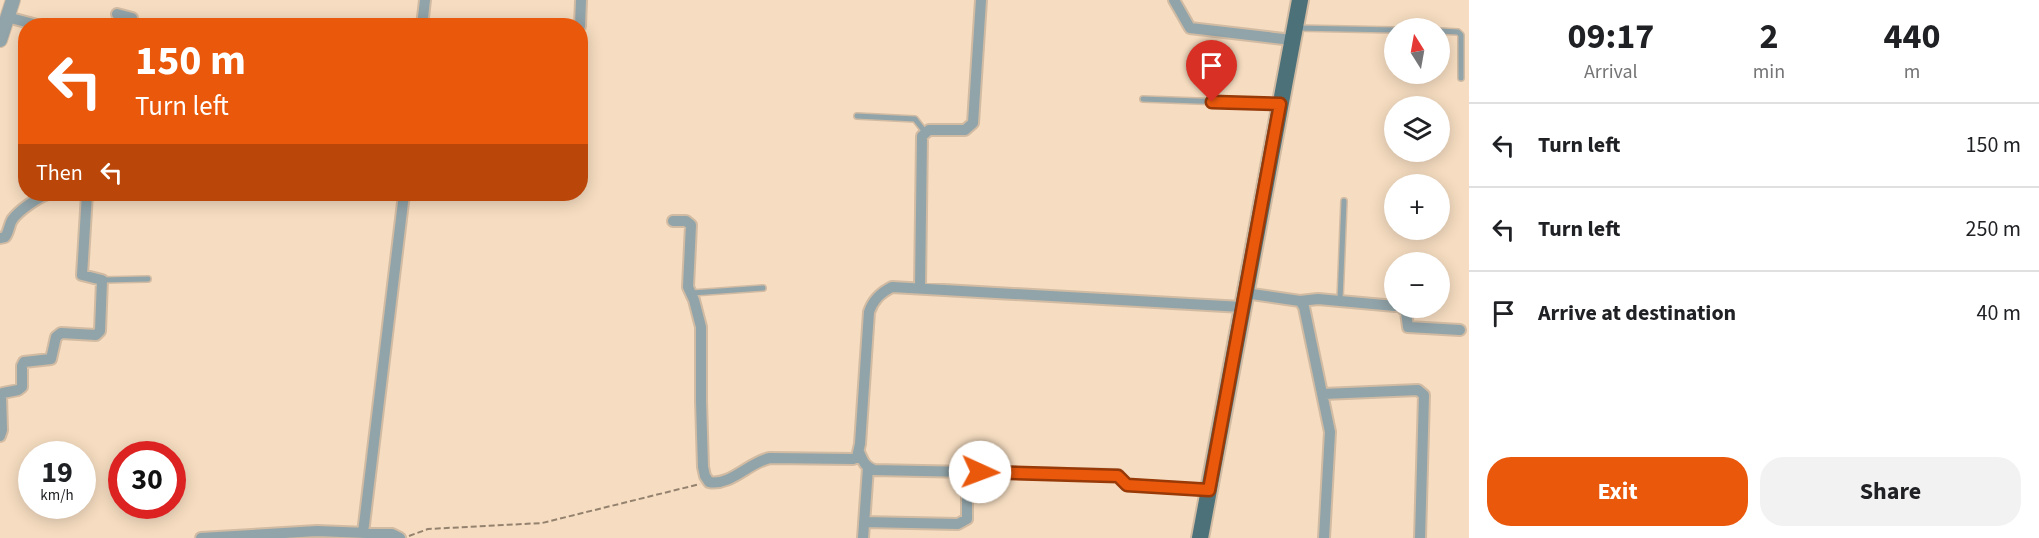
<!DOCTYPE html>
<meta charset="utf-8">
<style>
body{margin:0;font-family:"Source Sans 3",sans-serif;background:#f2f2f2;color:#202124;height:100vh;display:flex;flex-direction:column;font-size:22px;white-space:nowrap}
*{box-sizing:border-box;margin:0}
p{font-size:20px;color:#757577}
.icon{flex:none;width:33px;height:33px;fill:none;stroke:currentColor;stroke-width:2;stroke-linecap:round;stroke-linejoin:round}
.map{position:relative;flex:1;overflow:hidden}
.side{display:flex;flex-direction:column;background:#fff;width:570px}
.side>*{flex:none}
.banner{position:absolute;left:18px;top:18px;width:570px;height:183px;border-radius:24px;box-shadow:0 3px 15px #0003;background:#ea580c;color:#fff;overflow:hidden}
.needle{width:39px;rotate:349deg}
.tools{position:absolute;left:1384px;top:18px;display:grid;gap:12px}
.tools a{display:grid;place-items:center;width:66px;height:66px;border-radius:50%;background:#fff;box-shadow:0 3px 15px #0003;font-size:30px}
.speed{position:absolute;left:18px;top:441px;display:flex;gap:12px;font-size:30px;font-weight:700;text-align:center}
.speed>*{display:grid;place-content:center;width:78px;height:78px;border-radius:50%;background:#fff;box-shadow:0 3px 15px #0003;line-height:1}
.speed small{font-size:15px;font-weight:400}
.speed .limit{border:9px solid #d22;background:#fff;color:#111}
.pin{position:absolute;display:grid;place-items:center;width:51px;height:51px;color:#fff;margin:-62px -26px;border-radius:50% 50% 50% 0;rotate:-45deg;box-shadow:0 0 6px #0007}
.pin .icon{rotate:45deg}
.me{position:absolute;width:66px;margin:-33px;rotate:92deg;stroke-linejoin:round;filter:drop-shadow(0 0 4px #0008)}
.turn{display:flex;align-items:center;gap:21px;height:126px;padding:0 18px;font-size:27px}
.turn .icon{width:78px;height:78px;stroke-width:2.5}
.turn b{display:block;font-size:42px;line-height:51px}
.then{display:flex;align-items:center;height:57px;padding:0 18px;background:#0003;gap:12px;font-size:22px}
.eta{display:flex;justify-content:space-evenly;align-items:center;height:102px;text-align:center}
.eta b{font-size:36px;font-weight:700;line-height:42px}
.action{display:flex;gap:12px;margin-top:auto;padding:12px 18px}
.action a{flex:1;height:69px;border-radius:24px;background:#ea580c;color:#fff;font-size:24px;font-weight:700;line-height:69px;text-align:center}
.action a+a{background:#f2f2f2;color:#202124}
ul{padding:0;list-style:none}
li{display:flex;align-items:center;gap:18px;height:84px;padding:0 18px;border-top:2px solid #e0e0e0}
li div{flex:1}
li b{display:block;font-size:22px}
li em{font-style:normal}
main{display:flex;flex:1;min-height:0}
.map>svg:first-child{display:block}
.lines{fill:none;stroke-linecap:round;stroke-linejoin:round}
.service-casing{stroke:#d2bba3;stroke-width:8}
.minor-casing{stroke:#d2bba3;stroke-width:14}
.tertiary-casing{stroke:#d2bba3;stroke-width:16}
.primary-casing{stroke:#d2bba3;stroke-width:20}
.path{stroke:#94826f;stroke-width:2;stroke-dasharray:6 3;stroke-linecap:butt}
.service{stroke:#91a4a9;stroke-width:5}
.minor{stroke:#91a4a9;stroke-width:10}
.tertiary{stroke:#91a4a9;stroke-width:14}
.primary{stroke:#4c7179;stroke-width:16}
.route-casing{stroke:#983908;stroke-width:15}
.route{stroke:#ea580c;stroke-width:10}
</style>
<main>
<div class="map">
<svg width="1469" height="538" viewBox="0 0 1469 538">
<rect width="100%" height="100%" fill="#f6ddc1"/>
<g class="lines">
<g class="service-casing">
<path id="service" d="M1296 28 1395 30
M1440 31 1458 32 1461 35V78
M1143 99 1280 104
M857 116 915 119 925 132
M102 280 148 279
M692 293 763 288
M1340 300 1344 201"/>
</g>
<g class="minor-casing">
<path id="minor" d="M1174 0 1190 28 1292 40
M117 14 132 18V26
M7 17 41 26
M422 26 425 0
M580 26 581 0
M673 221H686L691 225 688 287 694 300 701 327V401L703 467 705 476 709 482C731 486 749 462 770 458L853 459 857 457 860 444 869 312C873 300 880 293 892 287L1242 307
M0 238 5 237C9 232 9 225 12 220 18 211 38 197 48 194
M920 288 922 136 929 130H965L973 123 981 0
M1245 293 1300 301 1304 307 1330 432 1324 538
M1300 301 1318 299 1395 306
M1402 308 1406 312 1408 327 1460 330
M1323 394 1418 390 1424 395 1420 538
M0 436 2 430 1 396 3 393 18 390 22 387V366L24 362 51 359 56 337 61 333 96 335 100 331 102 280 82 275 87 194
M859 452C863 461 865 467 874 470L1118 475 1127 485 1209 490
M864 522 958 524 967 519V471
M363 533 404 194
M201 538 317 531 392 534 400 538
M863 538 868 468"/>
</g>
<g class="tertiary-casing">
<path id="tertiary" d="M0 40 13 0"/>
</g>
<g class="primary-casing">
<path id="primary" d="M1200 538 1300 0"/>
</g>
<path class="path" d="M409 536 428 529 542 523 700 484"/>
<use href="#service" class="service"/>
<use href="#minor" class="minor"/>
<use href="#tertiary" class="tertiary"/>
<use href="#primary" class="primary"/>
</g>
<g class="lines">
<g class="route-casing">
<path id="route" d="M980 472 1118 476 1127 485 1209 490 1280 104 1212 102"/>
</g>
<use href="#route" class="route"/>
</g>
</svg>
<div class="tools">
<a><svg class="needle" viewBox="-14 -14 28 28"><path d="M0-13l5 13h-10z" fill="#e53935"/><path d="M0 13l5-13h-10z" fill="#757577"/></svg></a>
<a><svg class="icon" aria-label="layers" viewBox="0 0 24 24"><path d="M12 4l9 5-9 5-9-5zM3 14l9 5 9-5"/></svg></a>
<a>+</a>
<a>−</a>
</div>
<div class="speed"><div>19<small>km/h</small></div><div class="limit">30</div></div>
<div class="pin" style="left:1212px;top:102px;background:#d93025"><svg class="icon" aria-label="arrive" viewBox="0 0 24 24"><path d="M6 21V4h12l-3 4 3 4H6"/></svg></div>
<svg class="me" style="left:980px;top:472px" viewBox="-20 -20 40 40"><circle r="19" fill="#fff"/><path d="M0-13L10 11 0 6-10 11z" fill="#ea580c"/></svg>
<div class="banner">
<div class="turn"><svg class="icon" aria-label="left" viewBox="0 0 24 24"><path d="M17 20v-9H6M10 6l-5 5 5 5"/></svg><div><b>150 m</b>Turn left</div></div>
<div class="then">Then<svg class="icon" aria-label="left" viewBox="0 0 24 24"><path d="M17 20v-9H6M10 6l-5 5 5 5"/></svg></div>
</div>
</div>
<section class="side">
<div class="eta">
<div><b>09:17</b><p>Arrival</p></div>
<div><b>2</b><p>min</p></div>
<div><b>440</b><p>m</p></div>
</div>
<ul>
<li><svg class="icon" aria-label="left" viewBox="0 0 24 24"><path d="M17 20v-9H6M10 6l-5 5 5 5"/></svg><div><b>Turn left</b></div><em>150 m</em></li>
<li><svg class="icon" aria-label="left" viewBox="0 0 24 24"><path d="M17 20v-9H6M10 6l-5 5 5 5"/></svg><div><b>Turn left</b></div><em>250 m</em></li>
<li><svg class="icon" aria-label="arrive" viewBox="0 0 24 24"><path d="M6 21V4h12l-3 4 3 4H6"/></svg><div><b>Arrive at destination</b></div><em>40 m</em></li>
</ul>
<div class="action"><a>Exit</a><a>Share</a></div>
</section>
</main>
